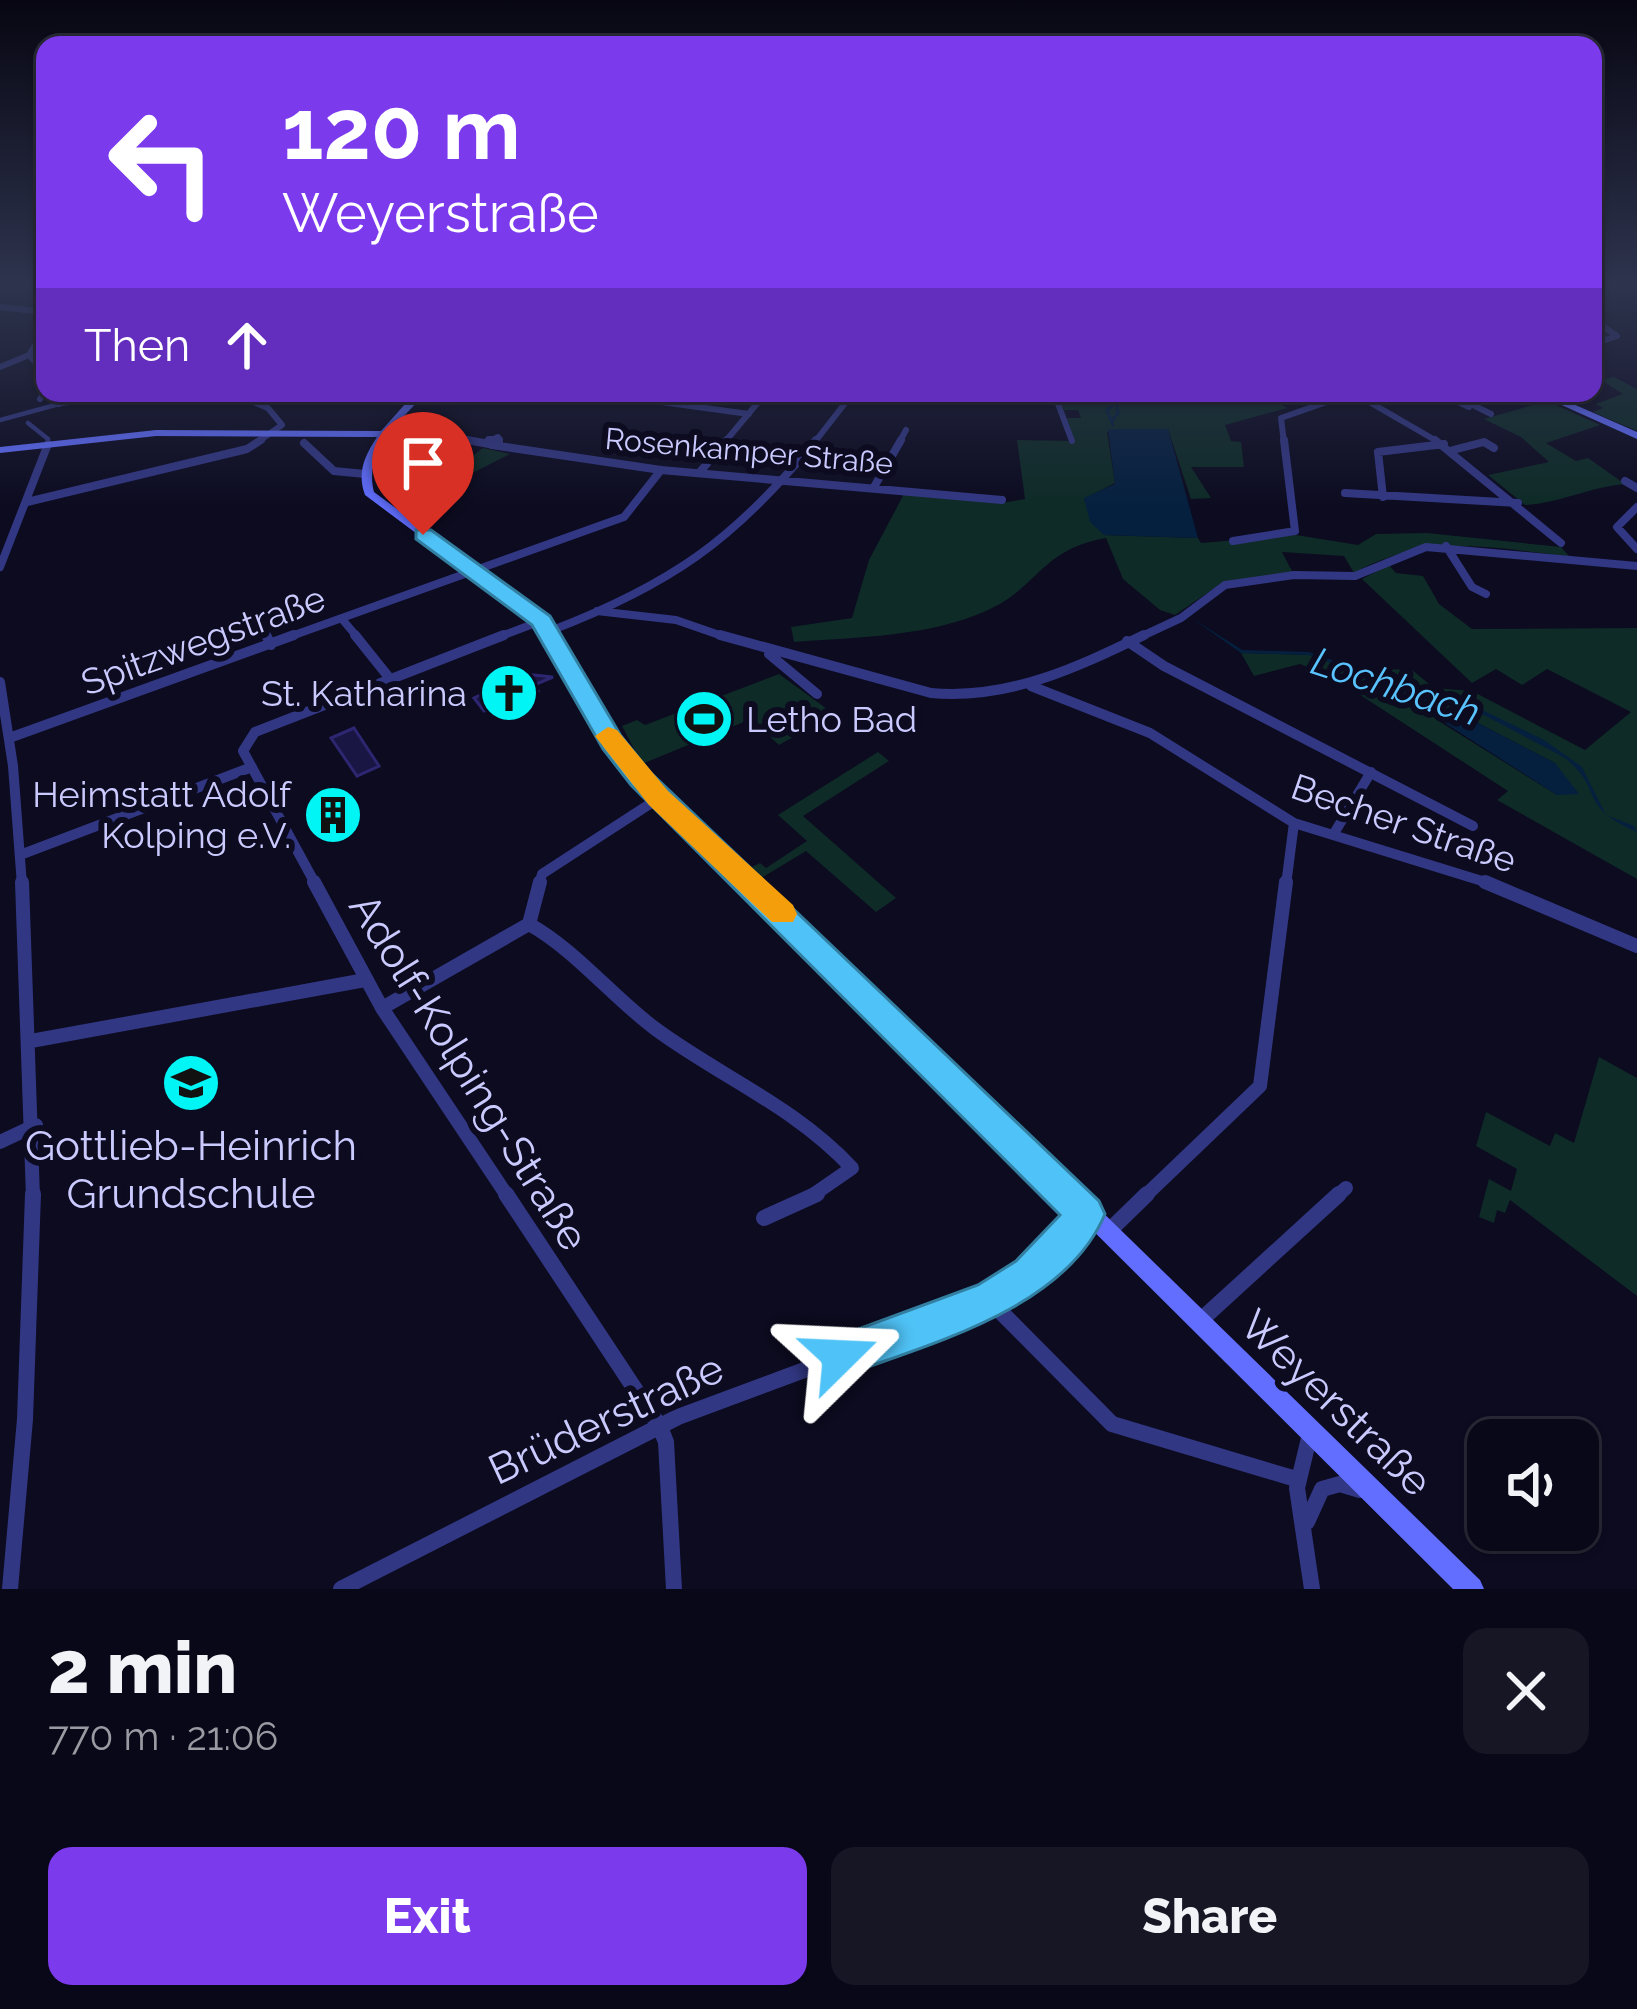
<!DOCTYPE html>
<meta charset="utf-8">
<style>
body{margin:0;font-family:Raleway,sans-serif;background:#171625;color:#f1f3f6;height:100vh;display:flex;flex-direction:column;font-size:45px;white-space:nowrap}
*{box-sizing:border-box;margin:0}
p{font-size:39px;color:#999aa2}
.icon{flex:none;width:66px;height:66px;fill:none;stroke:currentColor;stroke-width:2;stroke-linecap:round;stroke-linejoin:round}
.map{position:relative;height:1589px;overflow:hidden}
.drawer{display:flex;flex-direction:column;background:#090818;flex:1}
.drawer>*{flex:none}
.top-card{position:absolute;left:36px;top:36px;width:1566px;height:366px;border-radius:24px;box-shadow:0 3px 9px #0004,0 0 0 3px #292937;background:#7c3aed;color:#fff;overflow:hidden}
.fabs{position:absolute;left:1467px;top:1419px;display:grid;gap:24px}
.fabs a{display:grid;place-items:center;width:132px;height:132px;border-radius:24px;background:#090818;box-shadow:0 3px 9px #0004,0 0 0 3px #292937;font-size:60px}
.pin{position:absolute;display:grid;place-items:center;width:102px;height:102px;color:#fff;margin:-123px -51px;border-radius:50% 50% 50% 0;rotate:-45deg;box-shadow:0 0 12px #0007}
.pin .icon{rotate:45deg}
.me{position:absolute;width:132px;margin:-66px;rotate:69deg;stroke-linejoin:round;filter:drop-shadow(0 0 9px #0008)}
.turn{display:flex;align-items:center;gap:42px;height:252px;padding:0 48px;font-size:54px}
.turn .icon{width:156px;height:156px;stroke-width:2.5}
.turn b{display:block;font-size:84px;line-height:102px}
.then{display:flex;align-items:center;height:114px;padding:0 48px;background:#0003;gap:24px;font-size:45px}
.round{display:grid;place-items:center;flex:none;width:126px;height:126px;border-radius:24px;background:#171625}
.summary{display:flex;align-items:center;justify-content:space-between;height:204px;padding:0 48px}
h1{font-size:72px;font-weight:800;line-height:90px}
.primary-button{display:flex;gap:24px;margin-top:auto;padding:24px 48px}
.primary-button a{flex:1;height:138px;border-radius:24px;background:#7c3aed;color:#fff;font-size:48px;font-weight:800;line-height:138px;text-align:center}
.primary-button a+a{background:#171625;color:#f1f3f6}
.map>svg:first-child{display:block}
.green{fill:#0e2b27;fill-rule:evenodd}
.water{fill:#05203f}
.lines{fill:none;stroke-linecap:round;stroke-linejoin:round}
.stream{stroke:#05203f;stroke-width:3}
.building{fill:#1a1643;stroke:#2d2671;stroke-width:3}
.pedestrian{stroke:#323783;stroke-width:4.5}
.minor-far4{stroke:#323783;stroke-width:6}
.minor-far3{stroke:#323783;stroke-width:8}
.minor-far2{stroke:#323783;stroke-width:10}
.minor-far1{stroke:#323783;stroke-width:14}
.minor{stroke:#323783;stroke-width:16}
.secondary{fill:#616eff;fill-rule:evenodd}
.route{fill:#4fc3f7;stroke:#337fa1;stroke-width:3}
.slow{fill:#f59e0b}
.labels{text-anchor:middle;dominant-baseline:central;stroke-width:12;stroke-linejoin:round;paint-order:stroke}
.far-street-label{font-size:30px;fill:#cbcaff;stroke:#0c0b20}
.street-label{font-size:36px;fill:#cbcaff;stroke:#0c0b20}
.poi-label{font-size:36px;fill:#cbcaff;stroke:#0c0b20;text-anchor:end}
.water-label{font-size:39px;font-style:italic;fill:#58c3ff;stroke:#0c0b20}
.near-street-label{font-size:42px;fill:#cbcaff;stroke:#0c0b20}
.near-poi-label{font-size:42px;fill:#cbcaff;stroke:#0c0b20}
</style>
<div class="map">
<svg width="1637" height="1589" viewBox="0 0 1637 1589">
<rect width="100%" height="100%" fill="#0c0b20"/>
<path class="green" d="M1614 377 1637 389V431L1593 412 1603 408 1596 404 1623 394 1601 380Z
M1057 393H1275L1268 396 1287 408 1225 425 1231 441 1241 442 1244 467H1191L1211 498 1191 499 1168 429 1107 432 1115 483 1084 499 1104 535 1198 538 1201 543 1296 535 1358 545 1376 534 1427 533 1561 547 1569 556C1488 548 1429 532 1354 573L1344 556 1282 552 1293 573 1225 581 1175 615 1160 610 1123 579 1106 538C1041 549 1039 587 988 610 929 637 858 637 794 642L791 627 852 618 869 560 904 494 1002 503 1025 499 1017 440 1073 441 1067 418H1081L1078 410H1064Z
M1547 401 1600 425 1546 443 1576 461 1588 458 1625 484C1589 487 1561 503 1525 505L1488 475 1549 462 1521 437 1484 419Z
M483 448 510 454 437 491 418 479 381 492C372 478 374 465 383 452L405 457 396 463 415 477 457 454 471 457Z
M1389 565 1396 573 1423 576 1439 604 1472 629 1637 628V879L1497 800 1508 791 1331 676 1300 664 1254 676 1241 653 1309 655 1351 670 1393 697 1383 684 1355 668 1412 670 1434 688 1472 691 1585 750 1631 712 1547 669 1522 685 1496 669 1472 683 1362 579ZM1453 710 1555 763 1557 795 1437 720Z
M779 674 834 714 779 745 751 719 642 764 622 726 637 720 645 725Z
M878 752 889 761 803 816 896 898 876 912 806 851 763 877 752 867 760 863 766 868 807 841 778 815Z
M1599 1057 1637 1078V1296L1510 1200 1505 1213 1497 1210 1494 1223 1479 1217 1489 1179 1511 1191 1517 1169 1476 1146 1486 1112 1550 1146 1555 1133 1574 1143Z"/>
<path class="water" d="M1108 429H1168L1198 538 1104 535 1090 522 1084 498 1115 484Z
M1192 618 1242 650 1309 652 1355 668 1398 694 1447 693 1468 703 1544 740 1582 767 1606 815 1634 826 1637 832C1576 805 1606 792 1565 758L1448 696 1418 703 1393 698 1351 670 1309 655 1241 653Z
M1453 710 1555 763 1579 794 1557 795 1434 716Z"/>
<g class="lines">
<path class="stream" d="M1112 421 1118 413 1115 393
M1113 425 1107 410 1115 403"/>
</g>
<path class="building" d="M524 674 553 677 534 685 538 691 492 710 484 711 474 698Z
M354 728 379 766 357 776 331 738Z"/>
<g class="lines">
<path class="pedestrian" d="M0 420 59 404 148 393
M28 423 48 439"/>
<path class="minor-far4" d="M0 307 45 312
M1593 344 1617 336 1594 320
M29 355 45 373
M0 367 29 355 45 328
M232 393 268 408 282 425 256 443
M596 393 749 414
M886 393H932
M1054 393 1072 441
M1354 393 1440 443
M1439 393 1469 407
M40 399 45 392
M1467 402 1491 414
M59 404 67 393
M409 428 482 443
M496 443 487 442 498 437 500 443
M724 443 766 393
M814 443 853 393
M899 443 906 430
M1284 443 1281 418 1352 393"/>
<path class="minor-far3" d="M467 440 489 444
M489 440H499
M1435 440 1561 543
M304 443 334 471 365 474
M492 445 661 470 1002 500
M1453 450 1484 442 1494 448
M699 473 727 440
M1625 481 1637 488
M874 487 901 440
M1345 493 1518 503
M1383 497 1378 452 1444 444
M27 502 247 449 261 440
M1637 507 1617 527 1637 549
M1233 541 1295 531 1284 440
M1446 546 1472 587 1486 594
M0 567 48 444
M597 611 676 620 728 638
M342 619 358 638
M259 621 268 638
M550 631C670 585 735 540 816 440
M286 638 624 517 661 470
M496 638 541 621
M1138 638 1181 618 1225 585 1294 575 1355 576 1426 547 1637 566"/>
<path class="minor-far2" d="M266 635 271 645
M355 635 391 680
M720 635 931 693C1008 700 1076 668 1144 635
M1127 641 1164 666 1473 826
M769 654 817 694
M0 682 13 766 22 885
M1031 686 1150 733 1294 823 1495 885
M12 737 294 635
M1333 835 1371 772
M20 855 252 767
M316 885 243 751 255 732 504 635
M539 885 542 874 659 798
M1286 885 1294 823"/>
<path class="minor-far1" d="M22 882 33 1197
M314 882 382 1008 508 1197
M1485 882 1637 946
M529 924C578 952 612 997 657 1030 723 1078 795 1107 852 1168L810 1197
M382 1008 529 924 540 882
M31 1041 365 980
M0 1142 36 1125
M1144 1197 1260 1086 1286 882
M1336 1197 1346 1188"/>
<path class="minor" d="M506 1194 660 1427 666 1442 674 1589
M764 1218 817 1194
M1108 1232 1147 1194
M990 1301 1112 1424 1296 1479
M1201 1320 1339 1194
M1310 1434 1297 1488 1312 1589
M1307 1522 1322 1489 1340 1484 1360 1490
M10 1589 25 1419 33 1194
M341 1589 678 1417 990 1301 1030 1274 1086 1215"/>
<path class="secondary" d="M415 393H425C401 422 363 450 374 492L545 618 617 738 664 794 819 936 1480 1580 1484 1589H1453L807 946 654 802 607 746 536 623 365 495C357 473 364 457 377 437L156 436 0 453V447L156 430 381 431Z
M1535 393H1548L1637 432V439Z"/>
</g>
<linearGradient id="sky" x2="0" y2="1"><stop stop-color="#070612"/><stop offset="0.56" stop-color="#2e344e"/><stop offset="1" stop-color="#2e344e" stop-opacity="0"/></linearGradient>
<rect width="1637" height="508" fill="url(#sky)"/>
<path class="route" d="M416 530H431L550 616 621 736 650 772 1099 1201 1105 1214C1065 1310 928 1344 840 1377L826 1371 820 1356 826 1341 978 1285 1016 1261 1060 1215 631 785 603 749 532 625 416 539Z"/>
<path class="slow" d="M608 727 617 730 668 791 793 905 797 914 793 922H772L649 805 595 736Z"/>
<defs>
<g id="church-disc" transform="scale(3)"><circle r="9.5" fill="#00f5f4" stroke="#0c0b20"/><path d="M-1.2-6h2.4v3.5h3.3v2.4h-3.3V6h-2.4V-.1h-3.3v-2.4h3.3Z" fill="#111"/></g>
<g id="stadium-disc" transform="scale(3)"><circle r="9.5" fill="#00f5f4" stroke="#0c0b20"/><path d="M0-5a6.5 5 0 1 0 0 10a6.5 5 0 1 0 0-10ZM-3.5-1.8h7v3.6h-7Z" fill="#111"/></g>
<g id="building-disc" transform="scale(3)"><circle r="9.5" fill="#00f5f4" stroke="#0c0b20"/><path d="M-4-6H4V6H1V3H-1V6H-4ZM-2.5-4.3h1.7v1.8h-1.7ZM.8-4.3h1.7v1.8H.8ZM-2.5-1h1.7V.8h-1.7ZM.8-1h1.7V.8H.8Z" fill="#111"/></g>
<g id="school-disc" transform="scale(3)"><circle r="9.5" fill="#00f5f4" stroke="#0c0b20"/><path d="M0-5L7-2L0 1L-7-2ZM-4 1L0 2.5L4 1V4Q0 6-4 4Z" fill="#111"/></g>
</defs>
<g fill-rule="evenodd">
<use href="#church-disc" x="509" y="693"/>
<use href="#stadium-disc" x="704" y="719"/>
<use href="#building-disc" x="333" y="815"/>
<use href="#school-disc" x="191" y="1083"/>
</g>
<g class="labels">
<g class="far-street-label">
<text transform="translate(749 451) rotate(5)">Rosenkamper Straße</text>
</g>
<g class="street-label">
<text transform="translate(203 640) rotate(-20)">Spitzwegstraße</text>
<text transform="translate(1404 823) rotate(19)">Becher Straße</text>
</g>
<g class="poi-label">
<text x="467" y="693">St. Katharina</text>
<text x="746" y="719" text-anchor="start">Letho Bad</text>
<text x="291" y="794">Heimstatt Adolf<tspan x="291" dy="41">Kolping e.V.</tspan></text>
</g>
<g class="water-label">
<text transform="translate(1396 686) rotate(18)">Lochbach</text>
</g>
<g class="near-street-label">
<text transform="translate(469 1072) rotate(58)">Adolf-Kolping-Straße</text>
<text transform="translate(1336 1403) rotate(44)">Weyerstraße</text>
<text transform="translate(606 1419) rotate(-25)">Brüderstraße</text>
</g>
<g class="near-poi-label">
<text x="191" y="1145">Gottlieb-Heinrich<tspan x="191" dy="48">Grundschule</tspan></text>
</g>
</g>
</svg>
<div class="fabs">
<a><svg class="icon" aria-label="sound" viewBox="0 0 24 24"><path d="M4 9h4l5-4v14l-5-4H4zM17 9q2 3 0 6"/></svg></a>
</div>
<div class="pin" style="left:423px;top:535px;background:#d93025"><svg class="icon" aria-label="arrive" viewBox="0 0 24 24"><path d="M6 21V4h12l-3 4 3 4H6"/></svg></div>
<svg class="me" style="left:840px;top:1356px" viewBox="-20 -20 40 40"><path d="M0-17L14 15 0 8-14 15z" fill="#4fc3f7" stroke="#fff" stroke-width="4"/></svg>
<div class="top-card">
<div class="turn"><svg class="icon" aria-label="left" viewBox="0 0 24 24"><path d="M17 20v-9H6M10 6l-5 5 5 5"/></svg><div><b>120 m</b>Weyerstraße</div></div>
<div class="then">Then<svg class="icon" aria-label="ahead" viewBox="0 0 24 24"><path d="M12 20V5M6 11l6-6 6 6"/></svg></div>
</div>
</div>
<section class="drawer">
<div class="summary"><div><h1>2 min</h1><p>770 m · 21:06</p></div><a class="round"><svg class="icon" aria-label="close" viewBox="0 0 24 24"><path d="M6 6l12 12M18 6L6 18"/></svg></a></div>
<div class="primary-button"><a>Exit</a><a>Share</a></div>
</section>
